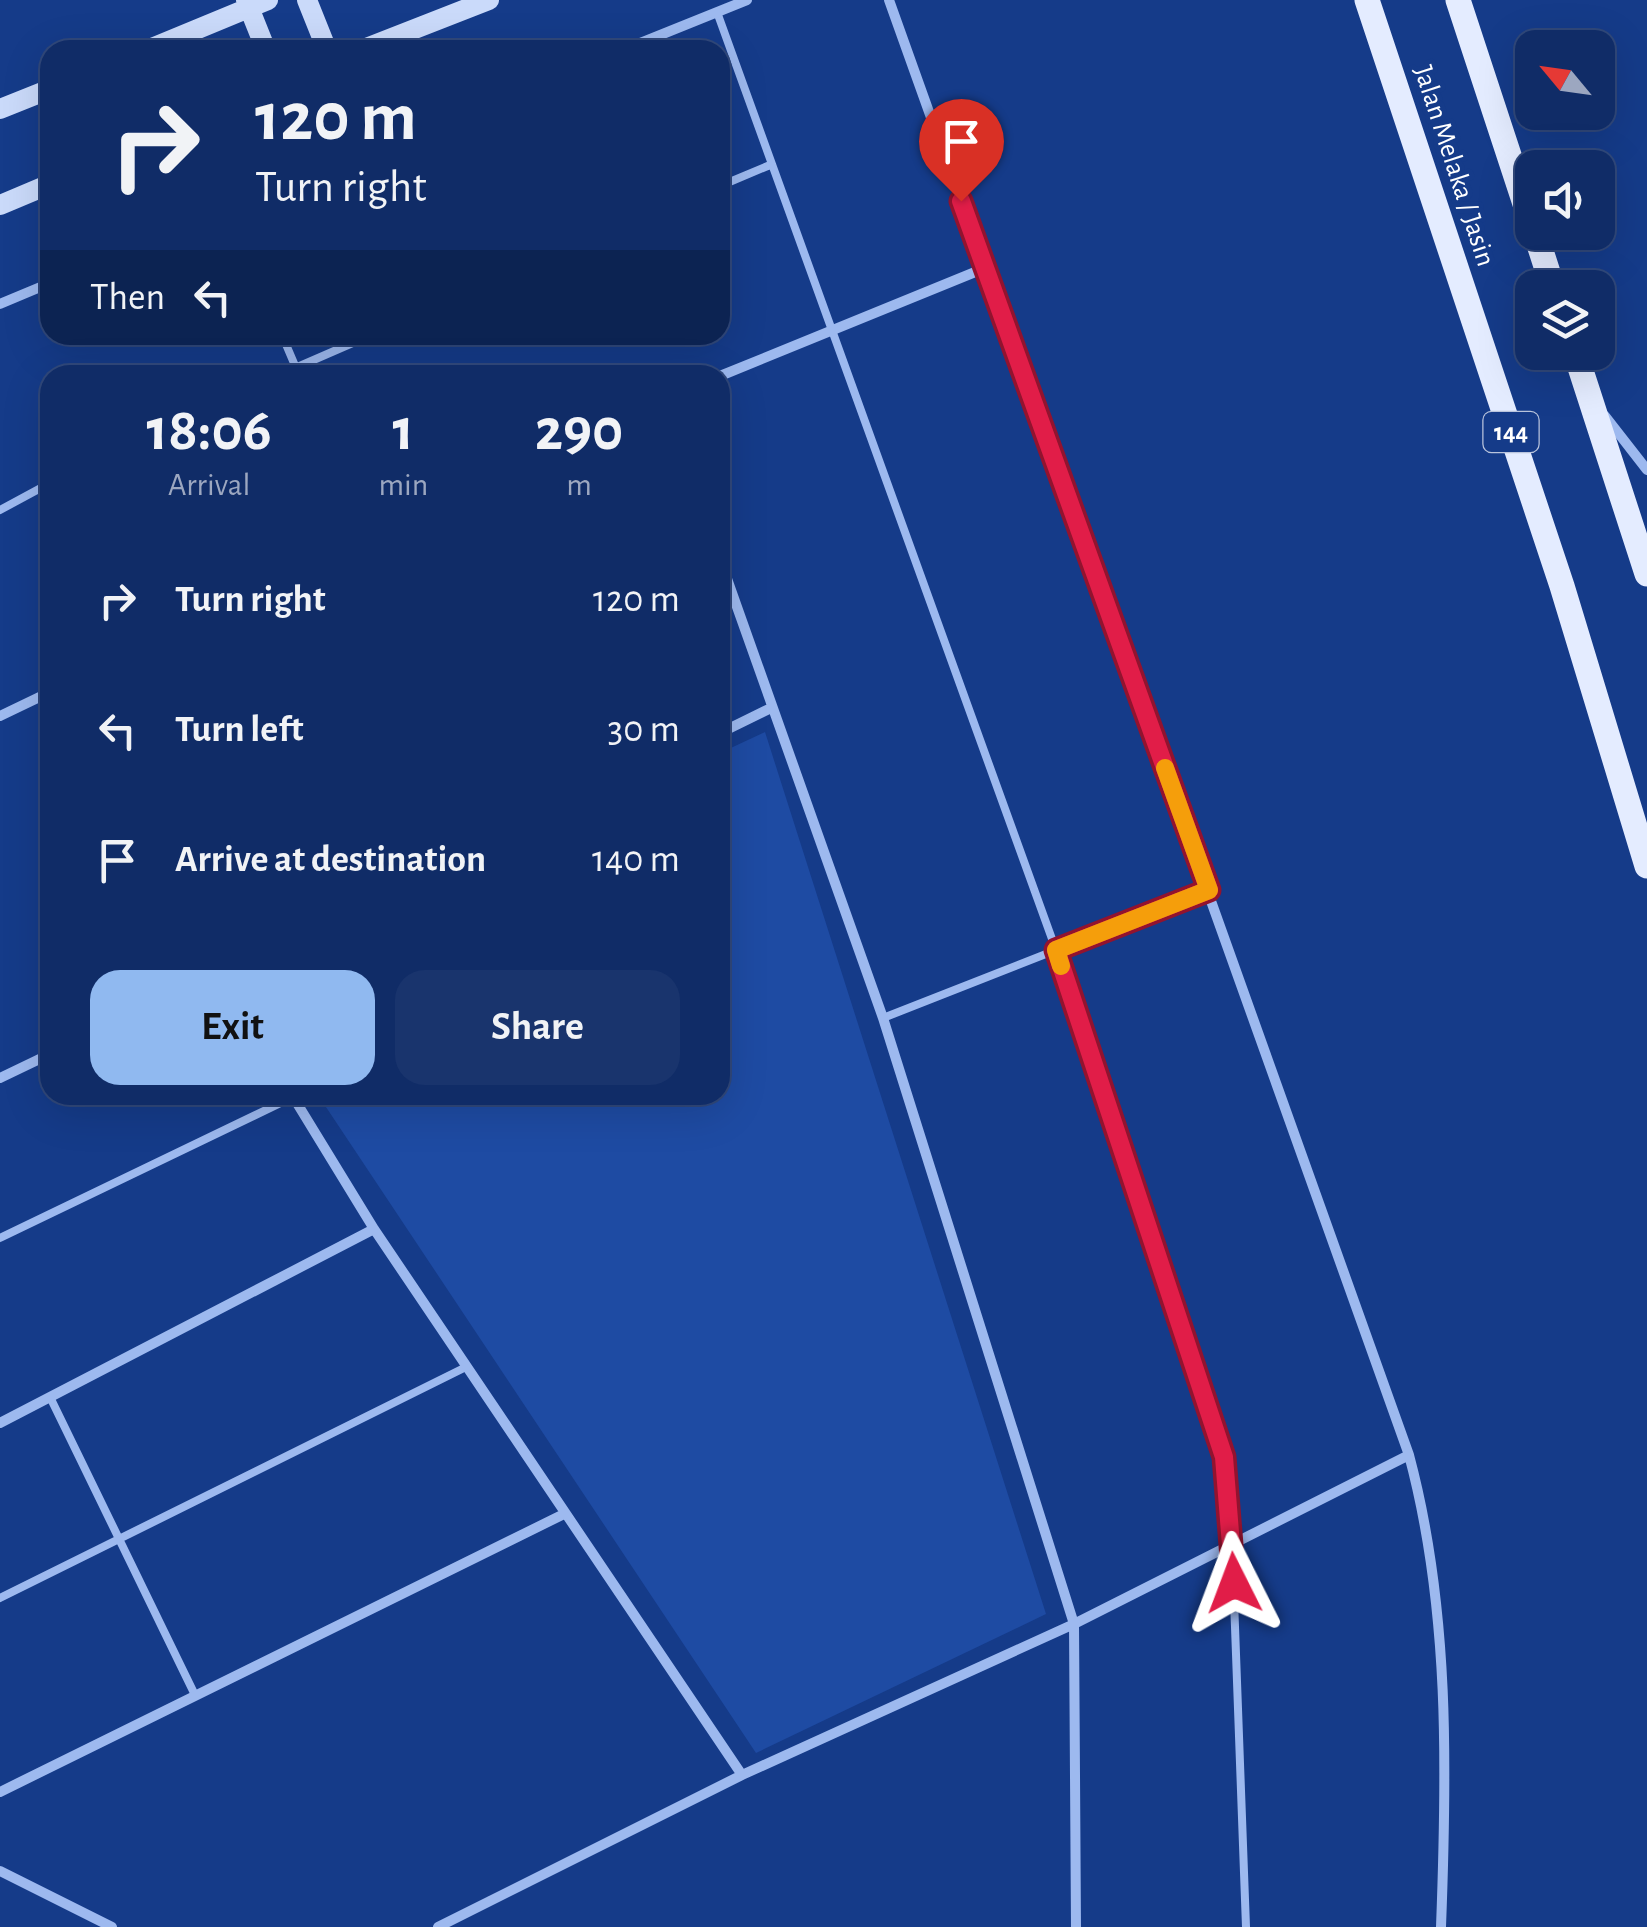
<!DOCTYPE html>
<style>
body{margin:0;font-family:"Alegreya Sans",sans-serif;background:#19346d;color:#f1f3f6;height:100vh;display:flex;flex-direction:column;font-size:38px;white-space:nowrap}
*{box-sizing:border-box;margin:0}
p{font-size:32px;color:#9ca7c0}
.icon{flex:none;width:55px;height:55px;fill:none;stroke:currentColor;stroke-width:2;stroke-linecap:round;stroke-linejoin:round}
.map{position:relative;flex:1;overflow:hidden}
.drawer{position:absolute;left:40px;top:365px;width:690px;height:740px;display:flex;flex-direction:column;background:#102c67;border-radius:30px;box-shadow:0 10px 40px #0002,0 0 0 2px #30487b}
.drawer>*{flex:none}
.hud{position:absolute;left:40px;top:40px;width:690px;height:305px;border-radius:30px;box-shadow:0 10px 40px #0002,0 0 0 2px #30487b;background:#102c67;color:#f1f3f6;overflow:hidden}
.needle{width:65px;rotate:299deg}
.buttons{position:absolute;left:1515px;top:30px;display:grid;gap:20px}
.buttons a{display:grid;place-items:center;width:100px;height:100px;border-radius:20px;background:#102c67;box-shadow:0 10px 40px #0002,0 0 0 2px #30487b;font-size:50px}
.pin{position:absolute;display:grid;place-items:center;width:85px;height:85px;color:#fff;margin:-102px -42px;border-radius:50% 50% 50% 0;rotate:-45deg;box-shadow:0 0 10px #0007}
.pin .icon{rotate:45deg}
.me{position:absolute;width:110px;margin:-55px;rotate:357deg;stroke-linejoin:round;filter:drop-shadow(0 0 8px #0008)}
.turn{display:flex;align-items:center;gap:35px;height:210px;padding:0 50px;font-size:45px}
.turn .icon{width:130px;height:130px;stroke-width:2.5}
.turn b{display:block;font-size:70px;line-height:85px}
.then{display:flex;align-items:center;height:95px;padding:0 50px;background:#0003;gap:20px;font-size:38px}
.eta{display:flex;justify-content:space-evenly;align-items:center;height:170px;text-align:center}
.eta b{font-size:60px;font-weight:700;line-height:70px}
.button{display:flex;gap:20px;margin-top:auto;padding:20px 50px}
.button a{flex:1;height:115px;border-radius:30px;background:#90b9f0;color:#111;font-size:40px;font-weight:700;line-height:115px;text-align:center}
.button a+a{background:#19346d;color:#f1f3f6}
ul{padding:0;list-style:none}
li{display:flex;align-items:center;gap:30px;height:130px;padding:0 50px}
li div{flex:1}
li b{display:block;font-size:38px}
li em{font-style:normal}
.map>svg:first-child{display:block}
.green{fill:#1e4ba3}
.lines{fill:none;stroke-linecap:round;stroke-linejoin:round}
.lane{stroke:#9db9ef;stroke-width:8}
.street{stroke:#9db9ef;stroke-width:10}
.secondary{stroke:#cadafa;stroke-width:20}
.primary{stroke:#e4ecff;stroke-width:25}
.route-casing{stroke:#92132f;stroke-width:25}
.route{stroke:#e11d48;stroke-width:18}
.slow{stroke:#f59e0b;stroke-width:18}
.labels{text-anchor:middle;dominant-baseline:central;stroke-width:10;stroke-linejoin:round;paint-order:stroke}
.shield{fill:#153b89;stroke:#b9c4dc;stroke-width:2.5}
.shield-label{font-size:25px;font-weight:bold;fill:#fff}
.street-label{font-size:28px;fill:#fff;stroke:#153b89}
</style>
<div class="map">
<svg width="1647" height="1927" viewBox="0 0 1647 1927">
<rect width="100%" height="100%" fill="#153b89"/>
<path class="green" d="M765 732 1046 1614 756 1753 318 1095H720V753Z"/>
<g class="lines">
<path class="lane" d="M717 12 1056 950 1224 1457 1232 1545 1246 1927
M720 186 770 165
M282 335 299 375
M279 375 371 335
M0 510 50 483
M883 1018 1209 890
M0 1238 293 1097
M50 1397 195 1695
M0 1598 466 1367"/>
<path class="street" d="M889 0 1409 1455C1450 1608 1447 1770 1441 1927
M623 50 747 0
M0 304 50 283
M720 376 985 268
M1605 416 1647 470
M720 559 883 1018 1074 1624 1076 1927
M0 716 50 692
M720 733 771 708
M0 1078 50 1054
M292 1095 374 1229 742 1775 1074 1624 1409 1455
M0 1423 374 1229
M0 1792 564 1514
M0 1871 112 1927
M438 1927 742 1775"/>
<path class="secondary" d="M246 0 266 50
M307 0 327 50
M147 50 268 0
M361 50 489 0
M0 109 50 89
M0 205 50 184"/>
<path class="primary" d="M1367 0 1562 586 1647 866
M1458 0 1532 225
M1535 232 1553 288
M1575 352 1647 574"/>
</g>
<g class="lines">
<g class="route-casing">
<path id="route" d="M961 201 1209 890 1056 950 1224 1457 1234 1583"/>
</g>
<use href="#route" class="route"/>
<path class="slow" d="M1061 966 1056 950 1209 890 1165 768"/>
</g>
<g class="labels">
<rect class="shield" x="1483.5" y="412" width="55" height="40" rx="8"/>
<g class="shield-label">
<text x="1511" y="432">144</text>
</g>
<g class="street-label">
<text transform="translate(1454 166) rotate(72)">Jalan Melaka / Jasin</text>
</g>
</g>
</svg>
<div class="buttons">
<a><svg class="needle" viewBox="-14 -14 28 28"><path d="M0-13l5 13h-10z" fill="#e53935"/><path d="M0 13l5-13h-10z" fill="#9ca7c0"/></svg></a>
<a><svg class="icon" aria-label="sound" viewBox="0 0 24 24"><path d="M4 9h4l5-4v14l-5-4H4zM17 9q2 3 0 6"/></svg></a>
<a><svg class="icon" aria-label="layers" viewBox="0 0 24 24"><path d="M12 4l9 5-9 5-9-5zM3 14l9 5 9-5"/></svg></a>
</div>
<div class="pin" style="left:961px;top:201px;background:#d93025"><svg class="icon" aria-label="arrive" viewBox="0 0 24 24"><path d="M6 21V4h12l-3 4 3 4H6"/></svg></div>
<svg class="me" style="left:1234px;top:1583px" viewBox="-20 -20 40 40"><path d="M0-17L14 15 0 8-14 15z" fill="#e11d48" stroke="#fff" stroke-width="4"/></svg>
<div class="hud">
<div class="turn"><svg class="icon" aria-label="right" viewBox="0 0 24 24"><path d="M7 20v-9h11M14 6l5 5-5 5"/></svg><div><b>120 m</b>Turn right</div></div>
<div class="then">Then<svg class="icon" aria-label="left" viewBox="0 0 24 24"><path d="M17 20v-9H6M10 6l-5 5 5 5"/></svg></div>
</div>
<section class="drawer">
<div class="eta">
<div><b>18:06</b><p>Arrival</p></div>
<div><b>1</b><p>min</p></div>
<div><b>290</b><p>m</p></div>
</div>
<ul>
<li><svg class="icon" aria-label="right" viewBox="0 0 24 24"><path d="M7 20v-9h11M14 6l5 5-5 5"/></svg><div><b>Turn right</b></div><em>120 m</em></li>
<li><svg class="icon" aria-label="left" viewBox="0 0 24 24"><path d="M17 20v-9H6M10 6l-5 5 5 5"/></svg><div><b>Turn left</b></div><em>30 m</em></li>
<li><svg class="icon" aria-label="arrive" viewBox="0 0 24 24"><path d="M6 21V4h12l-3 4 3 4H6"/></svg><div><b>Arrive at destination</b></div><em>140 m</em></li>
</ul>
<div class="button"><a>Exit</a><a>Share</a></div>
</section>
</div>
